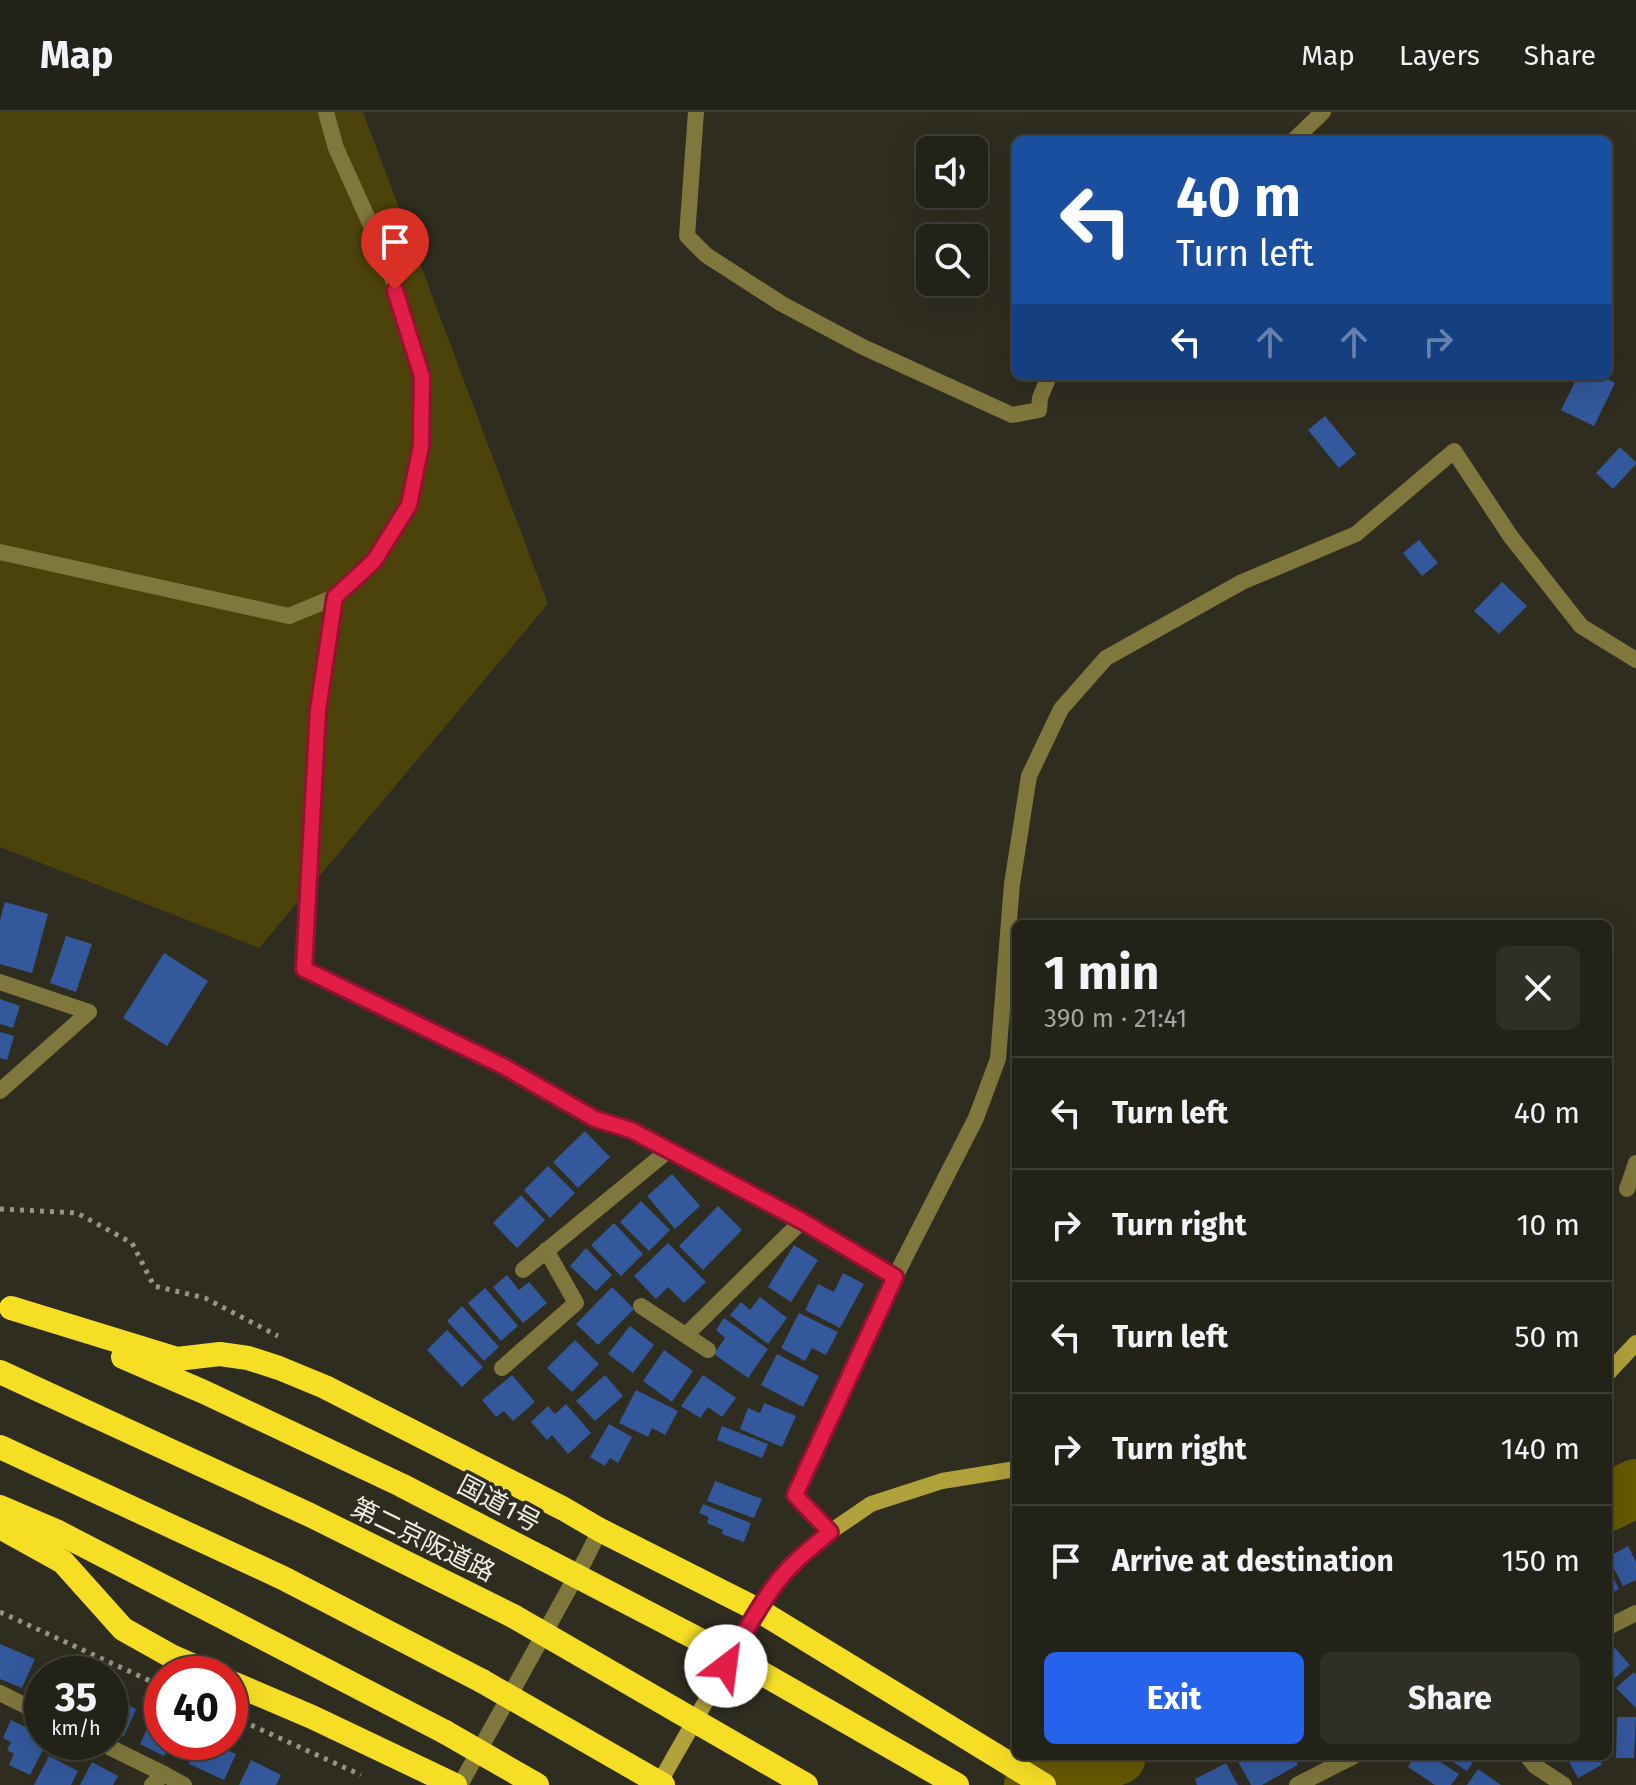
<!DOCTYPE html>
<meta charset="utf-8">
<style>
body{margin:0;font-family:"Fira Sans","Noto Sans JP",sans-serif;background:#2f2f25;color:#f1f3f6;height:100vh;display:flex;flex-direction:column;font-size:30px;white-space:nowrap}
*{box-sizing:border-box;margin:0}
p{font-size:26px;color:#a3a4a2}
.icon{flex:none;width:44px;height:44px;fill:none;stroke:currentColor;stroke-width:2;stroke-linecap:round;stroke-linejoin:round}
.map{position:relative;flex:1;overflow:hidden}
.details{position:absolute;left:1012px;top:808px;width:600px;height:840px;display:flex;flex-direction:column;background:#232218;border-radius:12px;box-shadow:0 8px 32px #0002,0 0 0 2px #403f37}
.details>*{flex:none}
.hud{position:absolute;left:1012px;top:24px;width:600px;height:244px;border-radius:12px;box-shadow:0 8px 32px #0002,0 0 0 2px #403f37;background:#1a4fa0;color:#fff;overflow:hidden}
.tools{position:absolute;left:916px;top:24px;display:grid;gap:16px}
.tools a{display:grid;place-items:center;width:72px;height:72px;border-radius:12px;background:#232218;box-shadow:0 8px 32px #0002,0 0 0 2px #403f37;font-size:40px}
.speed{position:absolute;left:24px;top:1544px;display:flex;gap:16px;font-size:40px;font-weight:700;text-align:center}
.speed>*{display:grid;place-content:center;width:104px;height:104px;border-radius:50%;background:#232218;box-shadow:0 8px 32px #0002,0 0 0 2px #403f37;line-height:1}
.speed small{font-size:20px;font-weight:400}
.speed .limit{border:12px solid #d22;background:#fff;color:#111}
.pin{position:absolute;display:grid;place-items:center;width:68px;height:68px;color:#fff;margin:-82px -34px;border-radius:50% 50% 50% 0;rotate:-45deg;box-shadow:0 0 8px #0007}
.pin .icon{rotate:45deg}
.me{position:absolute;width:88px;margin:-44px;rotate:30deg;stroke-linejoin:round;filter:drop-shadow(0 0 6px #0008)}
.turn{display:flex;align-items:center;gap:28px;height:168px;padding:0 32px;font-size:36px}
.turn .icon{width:104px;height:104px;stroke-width:2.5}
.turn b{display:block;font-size:56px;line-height:68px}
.lanes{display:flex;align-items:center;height:76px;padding:0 32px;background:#0003;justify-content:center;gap:40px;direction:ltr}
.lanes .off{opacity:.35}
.round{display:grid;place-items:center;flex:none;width:84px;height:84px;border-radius:12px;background:#2f2f25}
.head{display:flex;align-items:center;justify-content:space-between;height:136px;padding:0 32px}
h1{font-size:48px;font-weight:700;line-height:60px}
.cta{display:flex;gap:16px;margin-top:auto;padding:16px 32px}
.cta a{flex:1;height:92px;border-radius:12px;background:#2563eb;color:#fff;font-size:32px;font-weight:700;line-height:92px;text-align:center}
.cta a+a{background:#2f2f25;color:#f1f3f6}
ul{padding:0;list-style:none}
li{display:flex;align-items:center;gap:24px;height:112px;padding:0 32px;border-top:2px solid #403f37}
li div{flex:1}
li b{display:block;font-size:30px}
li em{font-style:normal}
header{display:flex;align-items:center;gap:48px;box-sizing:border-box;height:112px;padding:0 40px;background:#232218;border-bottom:2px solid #403f37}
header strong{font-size:38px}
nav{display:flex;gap:44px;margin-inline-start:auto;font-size:28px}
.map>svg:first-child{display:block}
.green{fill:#4b430a}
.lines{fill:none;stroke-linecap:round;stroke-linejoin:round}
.river{stroke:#655902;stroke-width:58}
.building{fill:#33589c}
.path{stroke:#96948a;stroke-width:5;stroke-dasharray:4 6;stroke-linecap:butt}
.lane{stroke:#80773c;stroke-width:16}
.street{stroke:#80773c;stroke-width:16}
.secondary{stroke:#b0a13b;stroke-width:16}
.highway{stroke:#f6de25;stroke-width:24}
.highway-bridge{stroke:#f6de25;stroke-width:24}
.route-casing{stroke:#92132f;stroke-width:20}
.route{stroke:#e11d48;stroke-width:14}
.labels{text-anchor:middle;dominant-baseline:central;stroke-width:7;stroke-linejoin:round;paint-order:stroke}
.street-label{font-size:26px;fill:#efeee5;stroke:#2f2d20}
</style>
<header>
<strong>Map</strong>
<nav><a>Map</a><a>Layers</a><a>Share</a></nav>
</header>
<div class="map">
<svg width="1636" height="1673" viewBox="0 0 1636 1673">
<rect width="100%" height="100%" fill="#2f2d20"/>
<path class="green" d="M0 0H363L548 492 259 836 0 735Z"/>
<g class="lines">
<path class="river" d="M1608 1390 1636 1376
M1033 1673 1117 1644"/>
</g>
<path class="building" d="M1578 264H1601L1615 271 1594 314 1561 298Z
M1325 304 1356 342 1339 356 1308 318Z
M1620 335 1636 350V352L1613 377 1596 361Z
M1419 428 1438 451 1422 464 1403 441Z
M1502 470 1527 494 1499 522 1474 499Z
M5 790 48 802 32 861 0 852V808Z
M66 824 92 832 76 880 50 871Z
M164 841 208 869 167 934 123 906Z
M0 887 20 894 13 916 0 912Z
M0 920 14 924 7 948 0 946Z
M585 1019 610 1045 578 1076 553 1050Z
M548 1054 575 1081 550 1106 524 1078Z
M672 1062 700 1094 675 1117 647 1084Z
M521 1083 545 1108 517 1136 493 1111Z
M641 1089 670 1118 649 1139 620 1110Z
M718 1094 742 1118 703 1158 679 1134Z
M614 1111 643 1142 621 1164 591 1133Z
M668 1131 706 1170 684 1191 668 1175 656 1187 634 1164Z
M794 1133 818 1148 791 1190 768 1175Z
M586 1136 612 1163 596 1179 570 1154Z
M843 1161 864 1172 840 1216 805 1198 818 1172 834 1180Z
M507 1163 519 1178 529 1170 547 1191 523 1211 493 1175Z
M612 1175 634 1197 598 1233 576 1212Z
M485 1176 518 1214 501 1229 468 1191Z
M760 1185 787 1206 768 1232 730 1203 741 1190 750 1198Z
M462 1194 499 1235 484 1249 447 1209Z
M799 1201 838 1220 826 1243 812 1236 805 1249 781 1236Z
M724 1206 768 1237 748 1266 714 1242 725 1226 716 1218Z
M630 1214 654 1233 633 1261 608 1242Z
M447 1218 483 1255 462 1275 427 1238Z
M575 1228 599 1252 572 1280 547 1256Z
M664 1238 693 1259 672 1290 643 1269Z
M777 1242 819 1264 803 1295 761 1273Z
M512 1263 535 1290 513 1309 504 1299 496 1305 482 1288Z
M605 1263 623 1284 595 1309 576 1289Z
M703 1263 736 1286 722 1305 708 1295 700 1306 681 1294Z
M636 1278 678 1299 665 1323 652 1316 648 1325 619 1311Z
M764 1291 796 1304 782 1335 740 1317 748 1296 760 1301Z
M566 1292 591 1321 568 1342 552 1323 547 1328 531 1310 548 1294 555 1302Z
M609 1312 632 1325 618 1351 610 1346 605 1354 590 1345Z
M722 1314 768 1332 762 1346 717 1328Z
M715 1369 762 1387 754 1406 707 1389Z
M703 1392 751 1411 744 1430 722 1422 723 1418 707 1411 709 1405 699 1401Z
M1628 1434 1636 1450V1468L1623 1474 1608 1445Z
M1608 1455 1619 1477 1608 1483Z
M0 1532 35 1547 22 1576 0 1567Z
M1615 1536 1630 1553 1608 1572V1543Z
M1634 1560 1636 1563V1596L1616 1576Z
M110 1585 136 1597 124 1624 110 1617Z
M154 1602 162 1606V1630H186L179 1643 167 1638 164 1644 140 1632Z
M1617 1605H1636L1634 1646H1616Z
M11 1608 42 1623V1630H47L30 1663 9 1653 14 1642 7 1638 11 1630 3 1626Z
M199 1630H209L236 1642 224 1668 189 1652Z
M49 1644 78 1659 71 1673H34Z
M1235 1644H1293L1298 1653 1262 1673H1251Z
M1415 1644H1431L1459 1662 1451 1673H1435L1408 1655Z
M1444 1644H1477L1467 1659Z
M1566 1644H1598L1602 1653 1578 1666Z
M251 1648 281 1663 276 1673H239Z
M92 1650 118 1664 113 1673H80Z
M1226 1651 1238 1673H1197L1195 1667Z
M1478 1657 1501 1673H1467Z"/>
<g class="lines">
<path class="path" d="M0 1097 77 1101 132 1131 154 1174 205 1186 278 1224
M0 1500 157 1572
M242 1609 361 1663"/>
<path class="lane" d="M0 440 289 504 335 485 374 449 409 393 421 334 422 265 387 149 336 36 326 0
M164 1662 184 1673
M460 1673 585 1448 600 1418"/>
<path class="street" d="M696 0 687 124 706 143 782 192 863 235 1012 303 1039 298 1040 286 1049 264
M1294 28 1323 0
M335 485 318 598 304 857 503 954 595 1007 631 1018 802 1109 895 1165
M0 870 89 900 0 979
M1627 1077 1636 1051
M523 1158 669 1038
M641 1194 708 1238
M686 1223 802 1109
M502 1256 576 1191 546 1138
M830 1420 795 1383 895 1165 976 1006 998 947 1012 772 1029 664 1061 597 1106 546 1242 470 1356 422 1454 339 1511 425 1581 514 1636 548
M1608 1515 1636 1501
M0 1581 42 1602
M99 1630 164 1662 152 1673
M1527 1644 1535 1654 1564 1673
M1297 1673 1354 1644"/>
<path class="secondary" d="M1608 1261 1636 1231
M658 1673 758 1498 777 1470 803 1443 830 1420 871 1392 942 1369 1016 1357"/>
<path class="highway" d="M11 1196 177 1247 220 1242 248 1246 279 1256 325 1275 564 1397 600 1418 758 1498 1044 1673
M123 1245 204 1280 401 1373 542 1446
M0 1260 310 1403 513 1504
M0 1335 283 1466 482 1569
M0 1395 56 1419 445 1620
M0 1415 63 1450 123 1517 171 1544 212 1562
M230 1570 312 1605 455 1673"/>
<path class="highway-bridge" d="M542 1446 742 1550 957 1673
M513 1504 806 1673
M482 1569 663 1673
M445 1620 537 1673"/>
</g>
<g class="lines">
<g class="route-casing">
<path id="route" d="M395 178 422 265 421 334 409 393 374 449 335 485 318 598 304 857 503 954 595 1007 631 1018 802 1109 895 1165 795 1383 830 1420C811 1436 790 1452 775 1473 756 1498 741 1527 726 1554"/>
</g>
<use href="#route" class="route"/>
</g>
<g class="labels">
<g class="street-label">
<text transform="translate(499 1392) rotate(28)">国道1号</text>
<text transform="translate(423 1428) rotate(26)">第二京阪道路</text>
</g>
</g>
</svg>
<div class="tools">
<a><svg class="icon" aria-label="sound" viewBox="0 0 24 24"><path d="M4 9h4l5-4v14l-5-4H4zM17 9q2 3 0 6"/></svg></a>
<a><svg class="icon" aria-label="search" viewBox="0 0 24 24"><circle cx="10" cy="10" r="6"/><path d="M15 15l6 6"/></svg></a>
</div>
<div class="speed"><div>35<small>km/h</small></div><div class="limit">40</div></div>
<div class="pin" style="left:395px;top:178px;background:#d93025"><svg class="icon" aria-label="arrive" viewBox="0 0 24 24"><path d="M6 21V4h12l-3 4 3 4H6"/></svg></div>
<svg class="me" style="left:726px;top:1554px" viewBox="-20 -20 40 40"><circle r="19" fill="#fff"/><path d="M0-13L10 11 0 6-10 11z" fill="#e11d48"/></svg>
<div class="hud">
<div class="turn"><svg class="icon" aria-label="left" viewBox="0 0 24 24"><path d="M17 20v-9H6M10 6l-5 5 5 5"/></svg><div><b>40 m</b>Turn left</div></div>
<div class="lanes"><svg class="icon" aria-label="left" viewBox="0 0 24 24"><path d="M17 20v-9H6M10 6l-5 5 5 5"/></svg><svg class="icon off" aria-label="ahead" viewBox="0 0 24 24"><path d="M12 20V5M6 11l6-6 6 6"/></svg><svg class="icon off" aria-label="ahead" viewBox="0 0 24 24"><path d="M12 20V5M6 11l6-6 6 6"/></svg><svg class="icon off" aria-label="right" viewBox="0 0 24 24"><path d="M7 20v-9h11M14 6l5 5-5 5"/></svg></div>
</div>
<section class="details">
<div class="head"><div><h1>1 min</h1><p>390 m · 21:41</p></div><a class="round"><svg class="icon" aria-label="close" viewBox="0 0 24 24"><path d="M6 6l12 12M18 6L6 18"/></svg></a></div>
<ul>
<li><svg class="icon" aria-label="left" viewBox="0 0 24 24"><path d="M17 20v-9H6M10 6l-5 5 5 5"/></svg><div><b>Turn left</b></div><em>40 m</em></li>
<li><svg class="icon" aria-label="right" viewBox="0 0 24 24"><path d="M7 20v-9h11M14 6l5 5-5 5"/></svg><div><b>Turn right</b></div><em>10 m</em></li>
<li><svg class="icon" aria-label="left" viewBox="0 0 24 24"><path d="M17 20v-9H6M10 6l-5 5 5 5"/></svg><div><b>Turn left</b></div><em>50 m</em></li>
<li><svg class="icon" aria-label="right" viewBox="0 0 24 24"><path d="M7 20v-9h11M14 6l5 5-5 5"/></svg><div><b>Turn right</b></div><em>140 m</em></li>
<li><svg class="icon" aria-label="arrive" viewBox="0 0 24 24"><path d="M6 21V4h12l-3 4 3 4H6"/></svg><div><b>Arrive at destination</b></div><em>150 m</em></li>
</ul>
<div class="cta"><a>Exit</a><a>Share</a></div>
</section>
</div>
